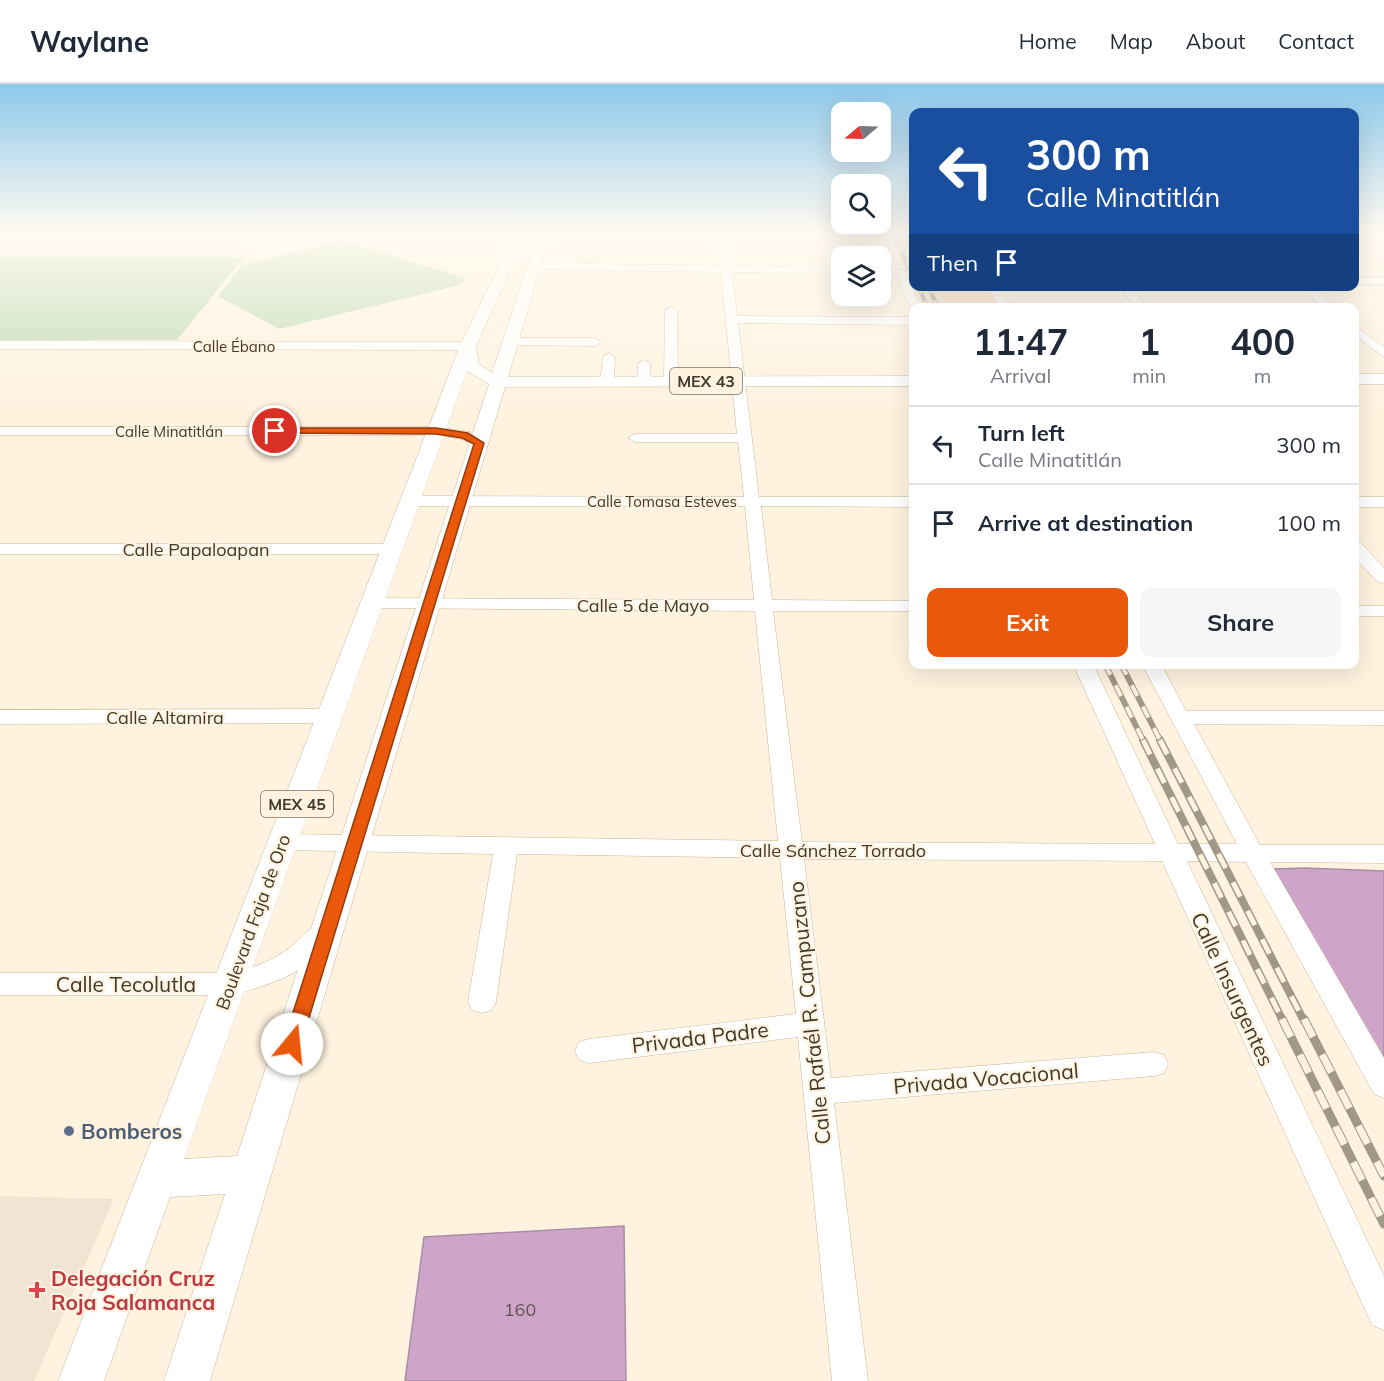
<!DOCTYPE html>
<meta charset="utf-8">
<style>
body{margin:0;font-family:Mulish,sans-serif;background:#f6f6f7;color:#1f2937;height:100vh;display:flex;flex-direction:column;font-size:22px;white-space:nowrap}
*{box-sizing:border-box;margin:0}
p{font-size:20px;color:#747a83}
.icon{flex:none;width:33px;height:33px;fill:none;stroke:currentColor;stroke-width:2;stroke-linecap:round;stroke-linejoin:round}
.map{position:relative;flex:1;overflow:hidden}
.drawer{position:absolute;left:909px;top:219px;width:450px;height:366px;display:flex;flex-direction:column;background:#fff;border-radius:12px;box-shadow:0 6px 24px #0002}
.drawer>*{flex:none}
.top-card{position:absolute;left:909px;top:24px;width:450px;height:183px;border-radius:12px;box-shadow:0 6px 24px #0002;background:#1a4fa0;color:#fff;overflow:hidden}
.needle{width:39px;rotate:251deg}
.tools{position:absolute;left:831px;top:18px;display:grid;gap:12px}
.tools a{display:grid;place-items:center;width:60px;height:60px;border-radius:12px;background:#fff;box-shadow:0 6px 24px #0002;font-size:30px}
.pin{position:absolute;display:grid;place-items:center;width:51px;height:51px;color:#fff;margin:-26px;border:3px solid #fff;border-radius:50%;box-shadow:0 2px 6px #0007}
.me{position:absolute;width:66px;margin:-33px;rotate:17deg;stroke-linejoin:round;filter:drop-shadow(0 0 4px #0008)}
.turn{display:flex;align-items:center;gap:21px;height:126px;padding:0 18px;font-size:27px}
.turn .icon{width:78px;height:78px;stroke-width:2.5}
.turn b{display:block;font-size:42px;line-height:51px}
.then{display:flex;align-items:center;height:57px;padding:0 18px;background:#0003;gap:12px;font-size:22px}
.eta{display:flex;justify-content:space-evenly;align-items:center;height:102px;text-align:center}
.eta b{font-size:36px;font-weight:700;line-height:42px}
.primary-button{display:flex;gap:12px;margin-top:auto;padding:12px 18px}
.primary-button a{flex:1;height:69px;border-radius:12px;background:#ea580c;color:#fff;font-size:24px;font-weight:700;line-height:69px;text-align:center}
.primary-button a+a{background:#f6f6f7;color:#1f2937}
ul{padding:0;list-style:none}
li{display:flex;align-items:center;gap:18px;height:78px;padding:0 18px;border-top:2px solid #e0e1e3}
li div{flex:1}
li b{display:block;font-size:22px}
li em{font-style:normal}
header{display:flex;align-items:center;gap:36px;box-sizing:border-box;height:84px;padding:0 30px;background:#fff;border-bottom:2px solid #e0e1e3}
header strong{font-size:28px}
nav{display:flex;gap:33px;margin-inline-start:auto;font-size:21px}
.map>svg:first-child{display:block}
.built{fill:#ffe6bf}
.medical{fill:#f2e4d2}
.green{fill:#bcdab0}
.building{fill:#cea5c9;stroke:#a98da5;stroke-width:1.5}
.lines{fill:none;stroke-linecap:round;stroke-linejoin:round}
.minor-casing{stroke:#c9b697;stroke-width:1}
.major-casing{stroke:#c9b697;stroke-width:1}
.path{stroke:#beb4a3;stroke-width:2;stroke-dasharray:2 1.5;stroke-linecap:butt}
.minor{fill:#fff;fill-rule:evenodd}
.major{fill:#fff;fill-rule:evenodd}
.rail-far3-casing{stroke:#a29888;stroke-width:4}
.rail-far2-casing{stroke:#a29888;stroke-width:6}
.rail-far1-casing{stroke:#a29888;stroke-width:8}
.rail-casing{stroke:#a29888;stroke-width:9}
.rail-far3{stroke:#fff3e0;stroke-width:2;stroke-dasharray:8;stroke-linecap:butt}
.rail-far2{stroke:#fff3e0;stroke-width:4;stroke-dasharray:12;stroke-linecap:butt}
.rail-far1{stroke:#fff3e0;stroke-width:5;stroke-dasharray:16;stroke-linecap:butt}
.rail{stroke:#fff3e0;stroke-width:7;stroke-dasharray:20;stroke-linecap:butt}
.route{fill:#ea580c;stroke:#983908;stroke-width:1.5}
.service-dot{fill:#5c6f8a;stroke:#fff3e0;stroke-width:2}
.health-dot{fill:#e0444e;stroke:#fff3e0;stroke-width:2}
.labels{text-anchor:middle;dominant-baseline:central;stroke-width:4.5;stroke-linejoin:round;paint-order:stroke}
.far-street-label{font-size:15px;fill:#41392c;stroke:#fff3e0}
.shield{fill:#fff3e0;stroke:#7a7162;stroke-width:1.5}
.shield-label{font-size:16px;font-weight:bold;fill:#41392c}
.street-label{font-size:18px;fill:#41392c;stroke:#fff3e0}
.near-number-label{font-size:18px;fill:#645453}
.near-street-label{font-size:21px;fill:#41392c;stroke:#fff3e0}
.near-service-label{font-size:21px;font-weight:bold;fill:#4e5e75;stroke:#fff3e0;text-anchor:start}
.near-health-label{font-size:21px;font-weight:bold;fill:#be3a42;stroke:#fff3e0;text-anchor:start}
</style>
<header>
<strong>Waylane</strong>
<nav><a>Home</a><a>Map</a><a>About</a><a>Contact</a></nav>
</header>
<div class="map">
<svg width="1384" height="1297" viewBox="0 0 1384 1297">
<rect width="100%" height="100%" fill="#fff3e0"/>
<path class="built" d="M887 147H913L914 202H913Z
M914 202 986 203 1000 223H924Z"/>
<path class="medical" d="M0 1112 114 1115 34 1297H0Z"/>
<path class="green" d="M340 156 466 194 460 201 279 245 218 212 241 182Z
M0 173H244L177 256H0Z"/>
<path class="building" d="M1305 784 1384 787V976L1274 785Z
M624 1142 626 1297H405L424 1153Z"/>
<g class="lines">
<g class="minor-casing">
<path id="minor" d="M255 147H265L259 160C277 166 297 163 315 155 325 151 330 146 341 147 318 170 279 173 249 164L248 162Z
M717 147H727L731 182 842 184V190L732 188 737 232 914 233V241L738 239 759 413H914V423L761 422 772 516 914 517V527H773L802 758 1155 760 1073 580H1093L1178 760H1237L1142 580H1161L1186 627H1384V641L1194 640 1260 761H1384V779L1270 778 1384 974V1014L1374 1010 1246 778 1187 777 1384 1192V1246L1372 1241 1162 777 804 775 831 994 1154 968 1164 971 1168 980 1164 989 1154 992 834 1019 868 1297H832L798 953 589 979 579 976 575 967 579 958 589 955 796 930 780 774 517 770 496 918 492 926 482 929 472 926 468 918 493 770 282 766 274 764 270 758 274 752 282 750 778 757 755 527 372 524 366 523 363 519 366 515 372 514 754 516 745 422H410L402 417 410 412 744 413 738 358H635L628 354 635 350H737L721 188 535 185 530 182 535 179 721 182Z
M880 185 904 186 922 224H914L912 226 896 191H880Z
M1354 194H1384V200H1354Z
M987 202H998L1012 224H1001Z
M1119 202H1130L1147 224H1136Z
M1301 202H1313L1335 224H1323Z
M671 223 677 226 678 298 671 302 664 298 665 226Z
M1354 241 1384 263V273L1354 251Z
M511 254H595L601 258 595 262 507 261V255Z
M0 257 468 258 474 262 468 266 0 265Z
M609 269 615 273 614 298 607 302 600 298 603 273Z
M644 276 650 280 651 298 644 302 637 298 638 280Z
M0 343H436L470 348 486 359 479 363 461 355 436 351H0Z
M1354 413H1384V423H1354Z
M1354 457 1360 458 1384 484V499L1378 498 1354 473Z
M0 460H392L398 461 400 465 398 469 392 470H0Z
M1354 522H1384V532H1354Z
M330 625 337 627 340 632 337 637 330 639 0 640V626Z
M322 839 331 842 335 849C315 887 269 902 230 911H0V889H230C253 884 273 877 292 862 302 854 309 843 322 839Z"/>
</g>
<g class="major-casing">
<path id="major" d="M516 147H528L476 262 479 280 492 289 539 147H551L508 293 914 292V302L505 303 210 1297H164L225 1110 170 1113 104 1297H58L460 262ZM467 287 489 300 237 1072 184 1075Z
M1354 290H1384V300H1354Z"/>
</g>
<path class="path" d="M882 147 895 176"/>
<use href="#minor" class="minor"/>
<use href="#major" class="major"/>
<g class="rail-far3-casing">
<path id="rail-far3" d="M891 147 914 193
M918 202 928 224
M928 202 938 224"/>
</g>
<g class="rail-far2-casing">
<path id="rail-far2" d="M1105 580 1144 658
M1121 580 1161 658"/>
</g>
<g class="rail-far1-casing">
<path id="rail-far1" d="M1143 656 1283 937
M1160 656 1304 937"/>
</g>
<g class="rail-casing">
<path id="rail" d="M1282 935 1384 1140
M1304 935 1384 1092"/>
</g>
<use href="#rail-far3" class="rail-far3"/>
<use href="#rail-far2" class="rail-far2"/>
<use href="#rail-far1" class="rail-far1"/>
<use href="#rail" class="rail"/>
</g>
<linearGradient id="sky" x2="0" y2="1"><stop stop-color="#8dc9ec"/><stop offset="0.45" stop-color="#fffaf1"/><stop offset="1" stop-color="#fffaf1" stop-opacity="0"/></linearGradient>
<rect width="1384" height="328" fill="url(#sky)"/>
<path class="route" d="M275 344H436L468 349 484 359 301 960 299 966 292 968 286 966 283 960 474 360 462 354 436 350 272 349 270 347Z"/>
<circle class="service-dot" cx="69" cy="1047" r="6"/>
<path class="health-dot" d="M34 1197h6v6h6v6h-6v6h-6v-6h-6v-6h6z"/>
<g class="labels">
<g class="far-street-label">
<text x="234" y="262">Calle Ébano</text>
<text x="169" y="347">Calle Minatitlán</text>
<text x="662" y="417">Calle Tomasa Esteves</text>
</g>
<g class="shield">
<rect x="670" y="284" width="72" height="26" rx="4.5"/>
<rect x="261" y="707" width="72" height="26" rx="4.5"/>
</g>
<g class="shield-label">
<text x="706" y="297">MEX 43</text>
<text x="297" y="720">MEX 45</text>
</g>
<g class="street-label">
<text x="196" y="465">Calle Papaloapan</text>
<text x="643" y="521">Calle 5 de Mayo</text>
<text x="165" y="633">Calle Altamira</text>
<text x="833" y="766">Calle Sánchez Torrado</text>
<text transform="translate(253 838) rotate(-70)">Boulevard Faja de Oro</text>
</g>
<g class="near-number-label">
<text x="520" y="1225">160</text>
</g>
<g class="near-street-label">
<text x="126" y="900">Calle Tecolutla</text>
<text transform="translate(1233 905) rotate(65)">Calle Insurgentes</text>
<text transform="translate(809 929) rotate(-96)">Calle Rafaél R. Campuzano</text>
<text transform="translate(700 953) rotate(-7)">Privada Padre</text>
<text transform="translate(986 994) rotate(-5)">Privada Vocacional</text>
</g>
<g class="near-service-label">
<text x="81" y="1047">Bomberos</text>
</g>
<g class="near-health-label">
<text x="51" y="1194">Delegación Cruz<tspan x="51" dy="24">Roja Salamanca</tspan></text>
</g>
</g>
</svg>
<div class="tools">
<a><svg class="needle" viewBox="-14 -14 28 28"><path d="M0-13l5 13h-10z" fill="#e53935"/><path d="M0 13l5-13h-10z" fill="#747a83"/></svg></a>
<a><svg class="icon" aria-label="search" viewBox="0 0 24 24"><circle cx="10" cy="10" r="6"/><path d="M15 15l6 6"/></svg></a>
<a><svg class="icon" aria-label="layers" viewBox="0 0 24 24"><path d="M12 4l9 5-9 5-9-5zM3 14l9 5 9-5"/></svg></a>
</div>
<div class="pin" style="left:275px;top:347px;background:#d93025"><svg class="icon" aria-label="arrive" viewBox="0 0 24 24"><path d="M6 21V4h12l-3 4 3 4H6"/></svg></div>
<svg class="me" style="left:292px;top:960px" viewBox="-20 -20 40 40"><circle r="19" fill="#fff"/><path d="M0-13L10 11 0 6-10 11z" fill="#ea580c"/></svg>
<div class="top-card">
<div class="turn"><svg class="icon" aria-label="left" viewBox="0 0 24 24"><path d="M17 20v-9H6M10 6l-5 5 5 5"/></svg><div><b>300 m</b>Calle Minatitlán</div></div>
<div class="then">Then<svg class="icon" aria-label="arrive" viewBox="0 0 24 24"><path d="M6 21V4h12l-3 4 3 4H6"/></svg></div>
</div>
<section class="drawer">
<div class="eta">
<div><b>11:47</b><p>Arrival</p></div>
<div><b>1</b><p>min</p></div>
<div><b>400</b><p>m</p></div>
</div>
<ul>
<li><svg class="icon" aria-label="left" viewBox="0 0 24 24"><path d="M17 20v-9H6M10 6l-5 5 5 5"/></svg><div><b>Turn left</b><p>Calle Minatitlán</p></div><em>300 m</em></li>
<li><svg class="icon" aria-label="arrive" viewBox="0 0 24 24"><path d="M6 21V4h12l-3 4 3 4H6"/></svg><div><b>Arrive at destination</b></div><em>100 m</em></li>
</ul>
<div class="primary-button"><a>Exit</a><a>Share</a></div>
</section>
</div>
